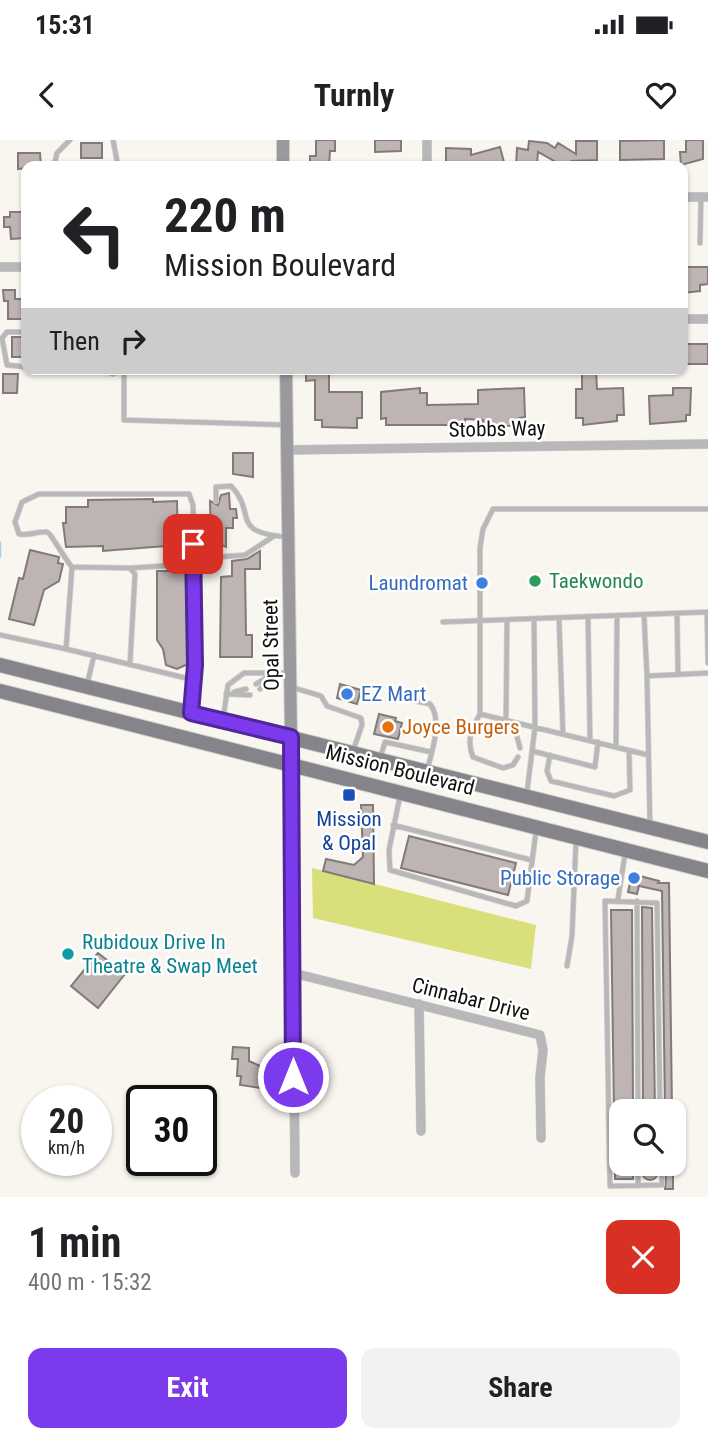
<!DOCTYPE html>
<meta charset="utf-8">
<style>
body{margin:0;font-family:"Roboto Condensed",sans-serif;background:#f2f2f2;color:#202124;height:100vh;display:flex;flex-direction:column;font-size:26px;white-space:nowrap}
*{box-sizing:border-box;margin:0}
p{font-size:23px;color:#757577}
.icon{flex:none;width:38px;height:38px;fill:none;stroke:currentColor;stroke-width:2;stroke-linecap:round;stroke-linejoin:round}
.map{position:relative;height:1057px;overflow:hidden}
.panel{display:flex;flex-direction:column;background:#fff;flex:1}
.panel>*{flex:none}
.guide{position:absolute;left:21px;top:21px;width:667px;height:214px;border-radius:14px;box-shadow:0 2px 5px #0004;background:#fff;color:#202124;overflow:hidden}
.fabs{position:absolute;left:609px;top:959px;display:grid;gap:14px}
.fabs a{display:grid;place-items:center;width:77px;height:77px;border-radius:14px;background:#fff;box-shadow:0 2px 5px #0004;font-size:35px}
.speed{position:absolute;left:21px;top:945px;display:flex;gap:14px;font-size:35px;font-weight:700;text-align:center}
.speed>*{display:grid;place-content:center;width:91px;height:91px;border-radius:50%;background:#fff;box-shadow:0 2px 5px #0004;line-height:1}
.speed small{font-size:18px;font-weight:400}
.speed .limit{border:4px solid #111;border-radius:10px;background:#fff;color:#111}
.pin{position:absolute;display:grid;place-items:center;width:60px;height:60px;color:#fff;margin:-30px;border-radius:14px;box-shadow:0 4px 10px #0006}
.me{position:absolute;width:77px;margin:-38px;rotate:0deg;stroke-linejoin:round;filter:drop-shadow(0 0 5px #0008)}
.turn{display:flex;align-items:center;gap:24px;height:147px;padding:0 28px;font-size:32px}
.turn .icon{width:91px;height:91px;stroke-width:2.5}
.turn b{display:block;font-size:49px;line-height:60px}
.then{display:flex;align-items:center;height:66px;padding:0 28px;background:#0003;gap:14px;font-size:26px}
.round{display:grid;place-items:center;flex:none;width:74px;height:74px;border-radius:14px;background:#f2f2f2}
.head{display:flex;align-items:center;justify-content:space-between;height:119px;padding:0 28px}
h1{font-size:42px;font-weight:700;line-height:52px}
.cta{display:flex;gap:14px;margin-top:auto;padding:14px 28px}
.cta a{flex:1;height:80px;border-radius:14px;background:#7c3aed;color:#fff;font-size:28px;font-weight:700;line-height:80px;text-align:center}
.cta a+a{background:#f2f2f2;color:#202124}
.status{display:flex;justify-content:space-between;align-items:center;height:49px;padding:0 35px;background:#fff;direction:ltr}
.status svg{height:19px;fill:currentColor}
header{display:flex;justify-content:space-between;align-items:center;height:91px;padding:0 28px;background:#fff;font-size:32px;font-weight:700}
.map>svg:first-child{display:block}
.green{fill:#d8df7b}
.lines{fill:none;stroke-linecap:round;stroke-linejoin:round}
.stream{stroke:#9bd4f7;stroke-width:2.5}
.building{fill:#bdb4b3;stroke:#827a79;stroke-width:2}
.lane-casing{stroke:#d3d1cb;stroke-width:6}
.street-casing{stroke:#d3d1cb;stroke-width:10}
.secondary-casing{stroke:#d3d1cb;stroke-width:14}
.primary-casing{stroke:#d3d1cb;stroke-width:16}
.lane{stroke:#b8b8bb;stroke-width:4.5}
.street{stroke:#b8b8bb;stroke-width:9}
.secondary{stroke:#9a9a9e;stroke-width:12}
.primary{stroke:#84848a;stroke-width:14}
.route-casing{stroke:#51269a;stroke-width:18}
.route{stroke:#7c3aed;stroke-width:12}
.leisure-dot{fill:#2e9e5b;stroke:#fff;stroke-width:2.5}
.shop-dot{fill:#3f7fe0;stroke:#fff;stroke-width:2.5}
.food-dot{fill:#e8710a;stroke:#fff;stroke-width:2.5}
.transit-dot{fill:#1a4fb4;stroke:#fff;stroke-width:2.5}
.culture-dot{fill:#0f9aa8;stroke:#fff;stroke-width:2.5}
.labels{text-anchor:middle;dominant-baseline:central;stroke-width:5;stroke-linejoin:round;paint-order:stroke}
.street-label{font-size:21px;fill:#0f0f0d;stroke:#fff}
.leisure-label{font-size:21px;fill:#27864d;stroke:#fff;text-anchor:start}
.shop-label{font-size:21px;fill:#366cbe;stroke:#fff;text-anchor:end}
.food-label{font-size:21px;fill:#c56008;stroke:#fff;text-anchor:start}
.transit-label{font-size:21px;fill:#164399;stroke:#fff}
.culture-label{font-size:21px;fill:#0d838f;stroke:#fff;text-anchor:start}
</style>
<div class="status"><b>15:31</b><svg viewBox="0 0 49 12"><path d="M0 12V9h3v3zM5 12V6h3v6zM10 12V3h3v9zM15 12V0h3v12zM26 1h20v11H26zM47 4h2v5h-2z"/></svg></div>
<header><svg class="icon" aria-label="back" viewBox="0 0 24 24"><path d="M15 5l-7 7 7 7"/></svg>Turnly<svg class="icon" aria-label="heart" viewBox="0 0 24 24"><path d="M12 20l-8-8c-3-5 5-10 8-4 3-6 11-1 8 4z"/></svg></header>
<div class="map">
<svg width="708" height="1057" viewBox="0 0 708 1057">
<rect width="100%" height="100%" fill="#f8f6ef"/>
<path class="green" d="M312 728 536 785 531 829 313 778Z"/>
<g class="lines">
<path class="stream" d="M0 403V417"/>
</g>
<path class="building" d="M316 0H335V11H330L329 26H310V16H316Z
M375 0H401V11L375 12Z
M664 0V19L620 20V1Z
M686 0H703V19L681 25 680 12H686Z
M529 1 547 3 555 8 558 3 576 14V1H597V20L571 21 567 26H563L538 12 537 23 516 26 517 8 528 10Z
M81 3H102V18H81Z
M500 7 505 26H491V24L457 26V22H446V8L471 9V15Z
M18 13H40L41 26 18 29Z
M10 72H26V98L11 99 10 87H4V77H10Z
M682 127H708V144L700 145V151L683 153Z
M3 150H15V159H26V179H8V161H4Z
M12 197H26V217H12Z
M682 204H708V224H682Z
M306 229H329V252H362V278H357V288L322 287V280H315V240L306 241Z
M582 229H596L597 249 623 248 624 275H617V281L583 285V278H576V249H582Z
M3 234H18L17 253H3Z
M420 248V253H427V265L478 264V250L524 248 525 277 519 278V285L498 287H483V280L465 279V285H386V278L381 279V252Z
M673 248H691L690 275H686V281L650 284 649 256 673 255Z
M233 313H253V337L233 334Z
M229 353 230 369H236L237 378H233V388H226V407L216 402 211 407 210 361 218 365 221 355Z
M153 359V362L177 361 178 405 103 411V406L66 407 63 383H66V367H88V360Z
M30 410 59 417 58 423 63 424 59 441 44 450 34 485 9 479 19 438 23 439Z
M260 411V429H245L246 495H252V517H220L221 437 232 436V421L247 419Z
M157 431H186L188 524 177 529 166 525 163 509 157 500Z
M340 544 361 550 357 564 337 558Z
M379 574 396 578 395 581 402 583 398 599 374 594Z
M361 665H373L374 744 323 731 326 719 354 725 363 717Z
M409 696 516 723 508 755 401 728Z
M632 734 659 741 658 743H669L672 971H665L662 751 639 746 637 754 628 752Z
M642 767 652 768 655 971H643Z
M611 770H632L633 971H614Z
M98 813 125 834 98 868 71 846Z
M233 907 249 908V921L260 926 261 948 240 945 241 936H237L238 919H232Z
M642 1032a8 8 0 1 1 16 0a8 8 0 1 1-16 0Z
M615 1024H633V1039H615Z
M667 1024H673V1049H665Z"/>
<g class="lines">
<g class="lane-casing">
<path id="lane" d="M113 0 118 26
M54 26 57 13 70 0
M700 103 701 58
M26 192H7L2 198 7 225 26 227
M102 229 113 234 122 229
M124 229V280L286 285
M216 361V347L231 346C258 374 228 392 287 397
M216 407 218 417 245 415 274 396
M72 427 130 428 135 434 130 524
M130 428 194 424
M707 472 708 523
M677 473 678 535
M644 475 647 536 708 533
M588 477 590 601
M559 478 563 594
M443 482 708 472
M0 495 66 509 72 427C66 421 50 392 47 392 37 391 29 396 19 394L15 382 22 362 39 354H189L193 365 195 525 191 568
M66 509 194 540
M647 536 650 686
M256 544 271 535
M87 545 94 515
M291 547 321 556 327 566 361 578 362 585 353 611
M260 549 274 534
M234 552 246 549
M226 554 250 555
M389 555 430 564C443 580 432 612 427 630
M480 574C472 588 466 601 473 617L503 628 513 625 518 617
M223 579 228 545 244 533H289
M506 580 507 480
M513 582 520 608
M616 607 617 476
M532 611 595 627 598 602
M550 615 547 631 551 641 614 656 630 650 629 610
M648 615 480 574V408L483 389 493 369H708
M380 619 385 602 431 612
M527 652 535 587 534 479
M400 656 389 710 390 730 516 766 527 761 536 691
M393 685 531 720
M618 759 625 714
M637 761 638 971
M567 826 572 796 576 701
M660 971 657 763 605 761 610 1046 662 1045V1024
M638 1024V1046"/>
</g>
<g class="street-casing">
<path id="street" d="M427 0V26
M682 57H708
M0 127H26
M682 179H708
M287 310 708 304
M291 597 295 1033
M293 833 540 895 543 910 540 937 541 998
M419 864 421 991"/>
</g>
<g class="secondary-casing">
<path id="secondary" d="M283 0V26
M286 229 291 597"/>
</g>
<g class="primary-casing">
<path id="primary" d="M0 525 708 702
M0 551 708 731"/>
</g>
<use href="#lane" class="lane"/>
<use href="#street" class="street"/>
<use href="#secondary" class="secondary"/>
<use href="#primary" class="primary"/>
</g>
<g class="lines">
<g class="route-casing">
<path id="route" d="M193 404 195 525 191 573 291 597 293 937"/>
</g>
<use href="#route" class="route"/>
</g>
<circle class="leisure-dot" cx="535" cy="441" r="7"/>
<g class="shop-dot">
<circle cx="482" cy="443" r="7"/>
<circle cx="347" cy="554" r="7"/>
<circle cx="634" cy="738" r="7"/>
</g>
<circle class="food-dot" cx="388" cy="587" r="7"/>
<rect class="transit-dot" x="342" y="648" width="14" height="14" rx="3.5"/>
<circle class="culture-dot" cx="68" cy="814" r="7"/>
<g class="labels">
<g class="street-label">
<text transform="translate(497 289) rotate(-1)">Stobbs Way</text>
<text transform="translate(271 505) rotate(-91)">Opal Street</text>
<text transform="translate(400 630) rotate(14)">Mission Boulevard</text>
<text transform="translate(471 859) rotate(14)">Cinnabar Drive</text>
</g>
<g class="leisure-label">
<text x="549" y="441">Taekwondo</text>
</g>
<g class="shop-label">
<text x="468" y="443">Laundromat</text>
<text x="361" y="554" text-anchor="start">EZ Mart</text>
<text x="620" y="738">Public Storage</text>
</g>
<g class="food-label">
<text x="402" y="587">Joyce Burgers</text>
</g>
<g class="transit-label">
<text x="349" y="679">Mission<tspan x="349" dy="24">&amp; Opal</tspan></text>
</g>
<g class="culture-label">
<text x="82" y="802">Rubidoux Drive In<tspan x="82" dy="24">Theatre &amp; Swap Meet</tspan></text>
</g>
</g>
</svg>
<div class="fabs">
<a><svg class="icon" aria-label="search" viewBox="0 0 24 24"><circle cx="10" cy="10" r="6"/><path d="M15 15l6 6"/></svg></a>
</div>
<div class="speed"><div>20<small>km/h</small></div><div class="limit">30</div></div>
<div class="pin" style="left:193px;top:404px;background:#d93025"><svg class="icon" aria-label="arrive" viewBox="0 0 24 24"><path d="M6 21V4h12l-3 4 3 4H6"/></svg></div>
<svg class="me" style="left:293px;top:937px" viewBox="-20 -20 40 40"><circle r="17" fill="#7c3aed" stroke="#fff" stroke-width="3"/><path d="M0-11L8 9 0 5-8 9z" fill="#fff"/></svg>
<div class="guide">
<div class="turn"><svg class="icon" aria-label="left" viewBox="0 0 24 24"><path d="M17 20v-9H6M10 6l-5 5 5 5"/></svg><div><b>220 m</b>Mission Boulevard</div></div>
<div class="then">Then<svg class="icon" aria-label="right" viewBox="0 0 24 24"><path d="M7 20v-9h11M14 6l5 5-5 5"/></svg></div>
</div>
</div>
<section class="panel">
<div class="head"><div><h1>1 min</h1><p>400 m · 15:32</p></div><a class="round" style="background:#d93025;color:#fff"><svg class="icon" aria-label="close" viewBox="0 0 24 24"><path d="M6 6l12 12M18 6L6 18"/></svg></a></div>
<div class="cta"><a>Exit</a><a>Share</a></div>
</section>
